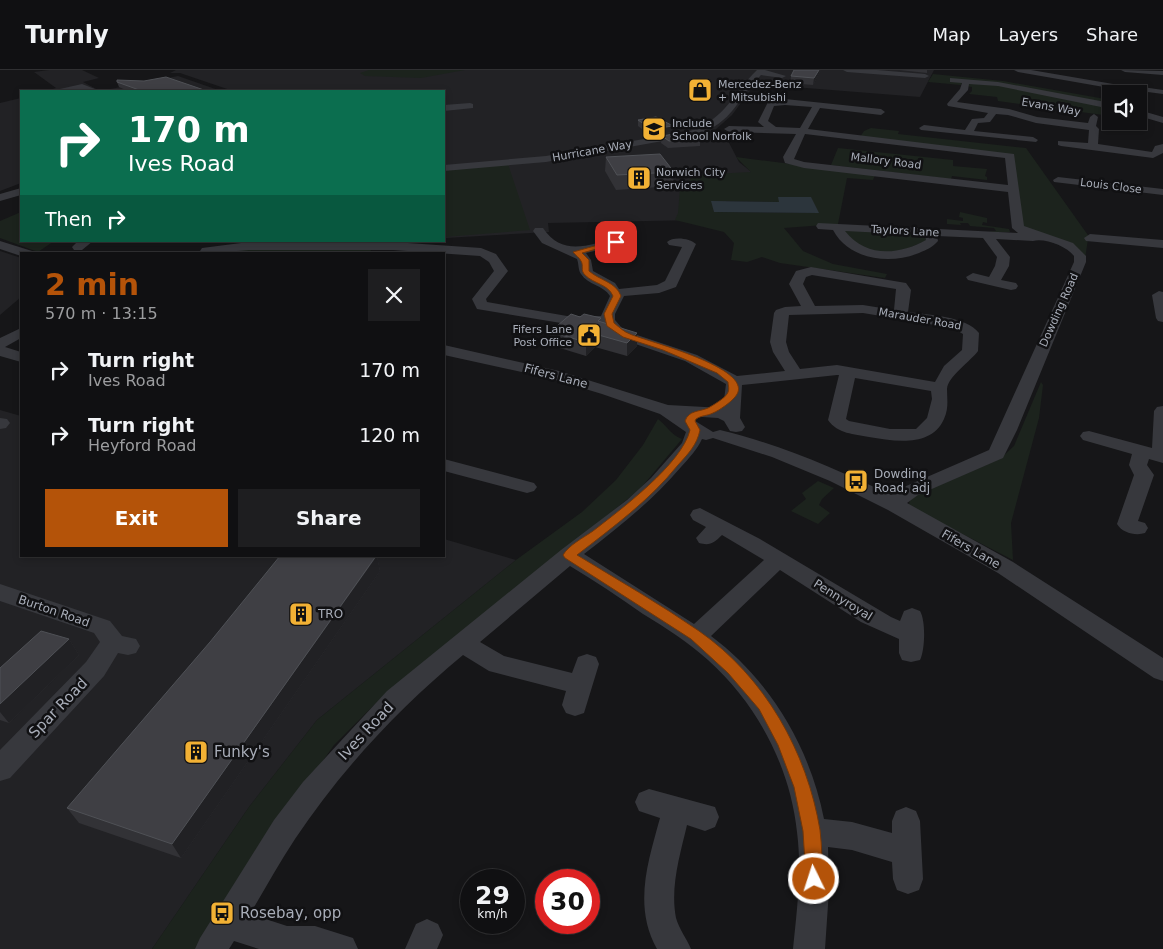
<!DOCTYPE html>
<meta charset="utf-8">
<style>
body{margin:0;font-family:"DejaVu Sans",sans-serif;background:#1e1e20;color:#f1f3f6;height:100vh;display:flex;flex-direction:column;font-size:19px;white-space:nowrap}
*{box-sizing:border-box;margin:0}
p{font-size:16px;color:#9c9d9f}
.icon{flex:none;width:28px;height:28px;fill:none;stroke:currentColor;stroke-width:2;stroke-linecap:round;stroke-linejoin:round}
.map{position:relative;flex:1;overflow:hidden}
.details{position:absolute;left:20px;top:182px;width:425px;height:305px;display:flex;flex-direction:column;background:#101012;border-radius:0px;box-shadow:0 2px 8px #0003,0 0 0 1px #303032}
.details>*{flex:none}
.guide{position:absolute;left:20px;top:20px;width:425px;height:152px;border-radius:0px;box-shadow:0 2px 8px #0003,0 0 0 1px #303032;background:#0b6e4f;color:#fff;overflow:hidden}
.fabs{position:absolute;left:1102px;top:15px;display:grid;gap:10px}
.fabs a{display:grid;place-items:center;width:45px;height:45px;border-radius:0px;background:#101012;box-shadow:0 2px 8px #0003,0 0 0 1px #303032;font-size:25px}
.speed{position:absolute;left:460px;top:799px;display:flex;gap:10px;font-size:25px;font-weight:700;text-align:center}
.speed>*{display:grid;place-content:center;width:65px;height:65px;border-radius:50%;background:#101012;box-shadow:0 2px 8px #0003,0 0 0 1px #303032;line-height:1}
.speed small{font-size:12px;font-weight:400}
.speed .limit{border:8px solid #d22;background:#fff;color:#111}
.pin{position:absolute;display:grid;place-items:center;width:42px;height:42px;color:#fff;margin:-21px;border-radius:10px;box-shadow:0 2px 8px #0006}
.me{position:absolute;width:55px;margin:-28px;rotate:356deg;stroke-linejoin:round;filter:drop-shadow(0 0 4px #0008)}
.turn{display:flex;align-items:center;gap:18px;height:105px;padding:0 25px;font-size:22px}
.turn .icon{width:65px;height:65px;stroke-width:2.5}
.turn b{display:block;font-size:35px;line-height:42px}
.then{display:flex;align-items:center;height:48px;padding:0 25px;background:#0003;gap:10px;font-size:19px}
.round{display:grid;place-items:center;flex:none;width:52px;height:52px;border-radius:0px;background:#1e1e20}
.summary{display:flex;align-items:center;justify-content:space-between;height:85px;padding:0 25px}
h1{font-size:30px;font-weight:800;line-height:38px;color:#b45309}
.action{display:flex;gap:10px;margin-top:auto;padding:10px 25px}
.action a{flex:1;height:58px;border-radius:0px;background:#b45309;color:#fff;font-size:20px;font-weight:800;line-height:58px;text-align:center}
.action a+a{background:#1e1e20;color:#f1f3f6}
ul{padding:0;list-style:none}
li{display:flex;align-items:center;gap:15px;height:65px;padding:0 25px}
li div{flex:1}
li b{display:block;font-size:19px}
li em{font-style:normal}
header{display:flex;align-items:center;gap:30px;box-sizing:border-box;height:70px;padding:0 25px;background:#101012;border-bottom:1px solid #303032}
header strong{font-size:24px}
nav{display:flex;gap:28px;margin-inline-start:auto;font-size:18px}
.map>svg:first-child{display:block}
.built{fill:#222225}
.green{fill:#1c231d;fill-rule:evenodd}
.water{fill:#2c353c}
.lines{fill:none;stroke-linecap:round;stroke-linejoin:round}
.minor{fill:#37383d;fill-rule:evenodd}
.wall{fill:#323236}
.shaded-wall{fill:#212124}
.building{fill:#3f3f44;stroke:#4f5156}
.route{fill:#b45309;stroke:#753606}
.labels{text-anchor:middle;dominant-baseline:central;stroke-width:5;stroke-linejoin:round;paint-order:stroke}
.far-poi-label{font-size:11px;fill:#a8adb8;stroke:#111113;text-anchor:start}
.far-street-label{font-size:11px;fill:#a8adb8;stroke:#111113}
.street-label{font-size:12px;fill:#a8adb8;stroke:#111113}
.poi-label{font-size:12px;fill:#a8adb8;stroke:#111113;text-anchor:start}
.near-street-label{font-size:15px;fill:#a8adb8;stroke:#111113}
.near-poi-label{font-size:15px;fill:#a8adb8;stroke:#111113;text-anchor:start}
</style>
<header>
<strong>Turnly</strong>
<nav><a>Map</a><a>Layers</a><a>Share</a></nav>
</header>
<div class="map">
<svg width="1163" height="879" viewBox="0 0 1163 879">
<rect width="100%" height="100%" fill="#161618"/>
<path class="built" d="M49 0H82L99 8 83 12 100 21 178 6 221 21H51L49 20 56 18 34 2Z
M176 0H934L920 27 755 14 732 45 715 60 726 67 739 92 760 109 698 150 548 153 549 162 445 168 444 21H233L180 3H170Z
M21 28V113L0 121V33Z
M0 181 21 188V227L0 245Z
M0 340 21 346V486H444V469L516 490 317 650 249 737 152 879H0Z"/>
<path class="green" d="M369 0H465L421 8 365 6 360 3Z
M933 4 1003 11 1111 30V34L998 13 962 12 961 15 928 12Z
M966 12H982L1111 37V46L998 31 997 27 969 24 972 21V17L966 16Z
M871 58 899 61 898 64 1026 78 1090 168 1088 169 1085 189 1078 183 1018 158 1010 86 860 67 864 61Z
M838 78 953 90V96L987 99 985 106 987 107V110L952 106 951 109 831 95Z
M736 87 875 105 873 110 847 108 838 154 784 158 803 181 833 194 887 204 885 208 780 193 762 187 747 192 731 190 734 173 724 162 675 150 678 143 680 118 695 105 751 102ZM712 131 779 132 819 143 714 142Z
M508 94 530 160 444 167V98Z
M21 142V171H54L38 182 0 168V151Z
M960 142 987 148V153L983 152 982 155 1009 159 1010 162H987L996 161 994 158 970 156 968 153H960L961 155 947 154V149L963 151V148L959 147Z
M844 160 919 163 928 170 894 184 866 180 842 164Z
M248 178 372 179 368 184H212Z
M1041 312 1043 315 1039 348 1011 453 1013 490 916 440 909 435 910 428 1000 389 1014 376Z
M658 349C667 356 671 365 682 369L640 419 381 628 334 675 256 786 196 879H152L249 737 317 650 516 490 582 442 616 410 643 375Z
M818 411 834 418 822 429 819 435 830 443 818 454 791 441 806 429 802 423Z"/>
<path class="water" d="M778 127H811L819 143 714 142 711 131 779 132Z"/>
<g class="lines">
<path class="minor" d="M757 0H765L786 6 782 8 761 5C736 30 734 52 696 65L546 92 444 101V95L546 86 690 61C726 49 732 24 757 0Z
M843 0H877L925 4 929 6 925 8 847 2Z
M1014 0H1031L1119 15 1122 14 1163 20V24L1125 19 1121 20 1018 2Z
M1121 0 1163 1V5L1125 2Z
M950 8 998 12 1111 33V39L998 16 969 14 968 20 957 32 1009 39 1037 47 1088 53 1090 47 1094 44 1098 47 1096 56 1099 59 1098 74 1152 82 1155 76 1163 74V83L1153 88 1061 76 1058 75V71L1088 73 1089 60 1036 53 1008 45 996 44 990 52 978 53 974 61 1033 67 1038 70 1036 72 921 60 919 58 924 55 965 60 972 49 984 48 988 43 948 36 947 34 960 19 962 13 950 12Z
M82 14 100 21C93 21 86 19 80 19 70 19 61 22 51 21Z
M785 29 881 39 885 42 881 45 820 38 808 59 1014 84 1024 156 1073 173 1086 186V192L1017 360 1003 388 918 425 907 433 1013 492 1163 588V611L1154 608 998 503 888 440 830 411 772 387 713 368 706 370 702 369C697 380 689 388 681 397 652 431 619 457 584 484L694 554 764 490 722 465C714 473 710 476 699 473L696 468 706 457 693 450 690 445 693 440 700 438 760 469 891 547 900 551 904 541 912 538 920 541C926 551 925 580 920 590L911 592 902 590 899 583V569L861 552 780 500 711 566C769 609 810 677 824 749L852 752 892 763V751L896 741 906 737 916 741 920 751 923 809 919 820 908 824 897 820 893 809 892 792 852 780 828 777 829 820 825 879H793C797 840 802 801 797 762 790 696 757 634 708 590 688 572 666 558 643 544 619 527 595 511 570 496L480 572 504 586 572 603 578 587 587 584 596 587 599 594 584 643 575 646 566 643 562 635 566 621 489 601 463 585C399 638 341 700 295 769 279 793 265 819 250 844L287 856H315L353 868 358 879H259L234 871 229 879H195L200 868 274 750 303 712 387 621 561 480 627 430 651 408 682 373 686 362 660 344 602 324 549 308 444 285V275L559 301 668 335 723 338 726 314 685 291 621 269 611 263 604 254H567L477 239 472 229 494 201 489 192 480 186 393 180H249L202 184 200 181 202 178 249 172H393L481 178 496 184 508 201 486 229 487 232 567 246H601L610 226C603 215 588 215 581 204 578 200 579 194 577 189L542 173 533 161 535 158H543C562 187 589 175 616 168L620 169 622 172 620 175 586 183 591 190 593 201 615 213 619 219 657 215 665 211 682 177 669 175 667 172C673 166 690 168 696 174L676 217 659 223 624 226 615 244V250L621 257 631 263 697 285 737 306 785 301 773 282 770 272 774 243 776 240 785 237 801 236 789 214 796 201 811 197 906 213 911 220 908 242C928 245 966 246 979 263L978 281C971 291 948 306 947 319 947 329 949 338 944 349 931 378 894 371 869 367 854 364 838 364 828 350L839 305H837L742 315 740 348 745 357 742 361 736 362 730 361 724 351 718 348 687 346 713 362 720 360C779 374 836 399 891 425L904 417 989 380 1074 192V186C1066 176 1045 168 1033 171L996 169 1010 187 1009 196 1001 210 1016 213 1018 216 1016 219 1011 220 968 210 966 207 973 203 989 207 995 196 997 187 983 168 937 166 938 171C933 177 926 180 919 183 890 195 849 190 833 160L818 159 816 156 818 153 1018 163 1012 158 1008 122 804 98 785 93 783 87 796 64 729 62 724 59 729 56 764 57 758 52 768 32ZM785 35 812 37 800 58 776 57 768 51 774 36ZM805 64 1005 88 1008 115 804 92 794 89ZM845 161 925 165 926 170C899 185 866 188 845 161ZM812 205 896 219 894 240 863 235 815 236 803 214 806 207ZM863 243 953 258 963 264 962 280 944 296 935 312 837 295 800 299 789 282 786 272 789 245ZM855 308 931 321 932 329 927 348 916 359H890L849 351 846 349Z
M470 33 473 34V38L444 41V35Z
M1139 40 1163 47V53L1139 46Z
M1058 107 1163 119V125L1054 112 1053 110Z
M21 118V125L0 131V124Z
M1090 164 1163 170V178L1086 171 1084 168Z
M0 171 32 181 33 184H21V186L0 179Z
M78 171H93L82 180H74L72 177Z
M1159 221 1163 222V252L1158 251 1156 248 1152 225Z
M21 258V268L5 277 21 282V292L0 286V268Z
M1163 336V393L1149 389 1147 395 1154 405 1138 451 1145 453 1148 458 1145 463C1136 466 1122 463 1117 454L1134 405 1129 395 1132 384 1083 370 1080 366 1083 362 1089 361 1152 378 1154 341 1157 337Z
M0 348 7 349 10 353 6 358 0 359Z
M444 389 534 413 537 417 534 421 527 423 444 401Z
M0 514 110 551 122 566 136 569 140 576 136 583 128 585 118 583 104 606 10 708 0 711V680L86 592 100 572 94 563 0 531Z
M649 719 715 737 719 747 715 757 705 761 687 755C680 785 670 817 676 848 679 859 687 869 691 879H657C633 836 648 792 660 748L639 741 635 732 639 723Z
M427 849 438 854 443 865 437 879H405L416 854Z"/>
</g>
<path class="wall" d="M821 0 813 15 790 13 791 6Z
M899 0H927V3Z
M117 12 207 21H128L119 17Z
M638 50 672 62 651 66 638 56Z
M662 66 700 69V76L668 78 661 73Z
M606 87 674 102 673 116 616 120 605 101Z
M580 247 601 252 637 276 627 286 595 277 586 286 550 275V262Z
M377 486 380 501 181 788 79 753 67 738Z
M69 569 79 585 9 653 0 650V598Z"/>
<path class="shaded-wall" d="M819 0H821L813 15 814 8Z
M673 56 672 62 651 66V59Z
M637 263V276L627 286V273Z
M595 264V277L586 286V272Z
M377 486 380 501 181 788 172 774Z
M69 569 79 585 9 653 0 642V634Z"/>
<path class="building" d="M794 0H819L814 8 791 6Z
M166 7 207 21H142L117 12V10L144 11Z
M656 47 673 56 651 59 638 50Z
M686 62 700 69 669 71 662 66Z
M660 84 674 102 617 105 606 87Z
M571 244 580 247 584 244 601 248 598 251 637 263 627 273 595 264 586 272 550 262Z
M280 486H376L172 774 67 738 210 572Z
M41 561 69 569 0 634V598Z"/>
<path class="route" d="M616 170 620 172 619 173 582 183 589 190V201C599 210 616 212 621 226L612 244 614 253C619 257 624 262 630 264 645 271 760 299 735 327 731 332 720 340 713 343 707 346 702 345 696 349L695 351 700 360C697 375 688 384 678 395 649 431 613 457 577 485 618 510 660 534 699 561 765 607 807 682 820 760 822 776 822 793 823 809L821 815 814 818 808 815 806 809 803 761 794 717 778 675 759 639 728 603 691 569 565 488 563 485C569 475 583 468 593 461 620 440 682 394 690 360L685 351C689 340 699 342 708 338 712 336 725 328 727 324 730 320 728 315 728 312L717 303 663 280 623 267 607 256 604 244 613 226C608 214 594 214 585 205 580 200 584 196 581 191 580 188 575 185 573 182Z"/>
<defs>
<g id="shop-square" transform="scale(1.25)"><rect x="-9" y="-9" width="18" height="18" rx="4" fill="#f2b134" stroke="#111113"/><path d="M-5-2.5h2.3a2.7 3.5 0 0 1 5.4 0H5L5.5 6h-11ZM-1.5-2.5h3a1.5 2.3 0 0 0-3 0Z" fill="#111"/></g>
<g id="school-square" transform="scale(1.25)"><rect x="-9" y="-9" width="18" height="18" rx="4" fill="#f2b134" stroke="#111113"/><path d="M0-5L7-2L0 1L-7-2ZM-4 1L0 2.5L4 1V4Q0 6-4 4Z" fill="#111"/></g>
<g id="building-square" transform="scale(1.25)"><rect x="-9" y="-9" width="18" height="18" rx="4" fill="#f2b134" stroke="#111113"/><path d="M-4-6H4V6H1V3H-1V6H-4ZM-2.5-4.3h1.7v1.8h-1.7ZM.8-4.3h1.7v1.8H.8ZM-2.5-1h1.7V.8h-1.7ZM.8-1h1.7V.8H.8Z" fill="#111"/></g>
<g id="civic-square" transform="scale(1.25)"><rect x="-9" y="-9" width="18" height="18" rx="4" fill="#f2b134" stroke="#111113"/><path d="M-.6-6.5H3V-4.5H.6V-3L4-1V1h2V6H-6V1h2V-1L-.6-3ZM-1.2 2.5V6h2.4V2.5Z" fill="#111"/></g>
<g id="bus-square" transform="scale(1.25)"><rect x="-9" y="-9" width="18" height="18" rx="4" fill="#f2b134" stroke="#111113"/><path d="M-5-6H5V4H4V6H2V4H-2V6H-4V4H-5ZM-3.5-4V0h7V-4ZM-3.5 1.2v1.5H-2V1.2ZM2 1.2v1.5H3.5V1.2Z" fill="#111"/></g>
</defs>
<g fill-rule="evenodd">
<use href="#shop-square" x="700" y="20"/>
<use href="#school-square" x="654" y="59"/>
<use href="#building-square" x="639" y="108"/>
<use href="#civic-square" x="589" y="265"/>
<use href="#bus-square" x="856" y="411"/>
<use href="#building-square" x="301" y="544"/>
<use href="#building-square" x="196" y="682"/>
<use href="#bus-square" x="222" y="843"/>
</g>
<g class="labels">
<g class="far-poi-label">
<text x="718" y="14">Mercedez-Benz<tspan x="718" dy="13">+ Mitsubishi</tspan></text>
<text x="672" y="53">Include<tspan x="672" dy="13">School Norfolk</tspan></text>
<text x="656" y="102">Norwich City<tspan x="656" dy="13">Services</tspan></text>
<text x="572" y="259" text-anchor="end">Fifers Lane<tspan x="572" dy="13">Post Office</tspan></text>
</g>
<g class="far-street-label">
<text transform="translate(1051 37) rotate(10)">Evans Way</text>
<text transform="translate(592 81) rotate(-10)">Hurricane Way</text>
<text transform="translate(886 91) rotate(7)">Mallory Road</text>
<text transform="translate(1111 116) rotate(7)">Louis Close</text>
<text transform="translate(905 161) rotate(3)">Taylors Lane</text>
<text transform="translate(1059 240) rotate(-66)">Dowding Road</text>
<text transform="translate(920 249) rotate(10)">Marauder Road</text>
</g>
<g class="street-label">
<text transform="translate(556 306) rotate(15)">Fifers Lane</text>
<text transform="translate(971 479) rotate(30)">Fifers Lane</text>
<text transform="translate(843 530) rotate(32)">Pennyroyal</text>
<text transform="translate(54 541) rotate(19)">Burton Road</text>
</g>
<g class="poi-label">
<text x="874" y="404">Dowding<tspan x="874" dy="14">Road, adj</tspan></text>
<text x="318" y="544">TRO</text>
</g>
<g class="near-street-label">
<text transform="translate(58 638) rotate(-46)">Spar Road</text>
<text transform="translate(366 661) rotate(-47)">Ives Road</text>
</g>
<g class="near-poi-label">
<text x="214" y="682">Funky's</text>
<text x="240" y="843">Rosebay, opp</text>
</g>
</g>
</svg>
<div class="fabs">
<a><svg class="icon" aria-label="sound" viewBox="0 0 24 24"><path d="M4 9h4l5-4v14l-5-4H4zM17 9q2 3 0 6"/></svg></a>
</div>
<div class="speed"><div>29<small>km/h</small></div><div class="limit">30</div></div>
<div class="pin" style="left:616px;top:172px;background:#d93025"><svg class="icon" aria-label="arrive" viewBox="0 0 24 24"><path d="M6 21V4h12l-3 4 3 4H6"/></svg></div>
<svg class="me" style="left:814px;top:809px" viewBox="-20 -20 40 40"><circle r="17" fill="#b45309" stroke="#fff" stroke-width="3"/><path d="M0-11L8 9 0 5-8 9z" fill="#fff"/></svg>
<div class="guide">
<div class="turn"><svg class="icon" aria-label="right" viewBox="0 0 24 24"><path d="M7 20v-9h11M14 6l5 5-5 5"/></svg><div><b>170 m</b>Ives Road</div></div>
<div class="then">Then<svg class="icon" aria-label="right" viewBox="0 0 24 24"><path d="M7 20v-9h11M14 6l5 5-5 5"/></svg></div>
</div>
<section class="details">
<div class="summary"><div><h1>2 min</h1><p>570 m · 13:15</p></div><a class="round"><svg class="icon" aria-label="close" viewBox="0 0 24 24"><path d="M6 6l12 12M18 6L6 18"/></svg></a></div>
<ul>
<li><svg class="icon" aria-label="right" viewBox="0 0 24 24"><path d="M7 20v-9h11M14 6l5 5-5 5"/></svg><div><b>Turn right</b><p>Ives Road</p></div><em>170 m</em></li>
<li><svg class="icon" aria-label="right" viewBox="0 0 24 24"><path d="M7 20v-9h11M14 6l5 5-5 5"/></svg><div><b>Turn right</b><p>Heyford Road</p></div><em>120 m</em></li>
</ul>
<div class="action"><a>Exit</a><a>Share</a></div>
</section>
</div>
